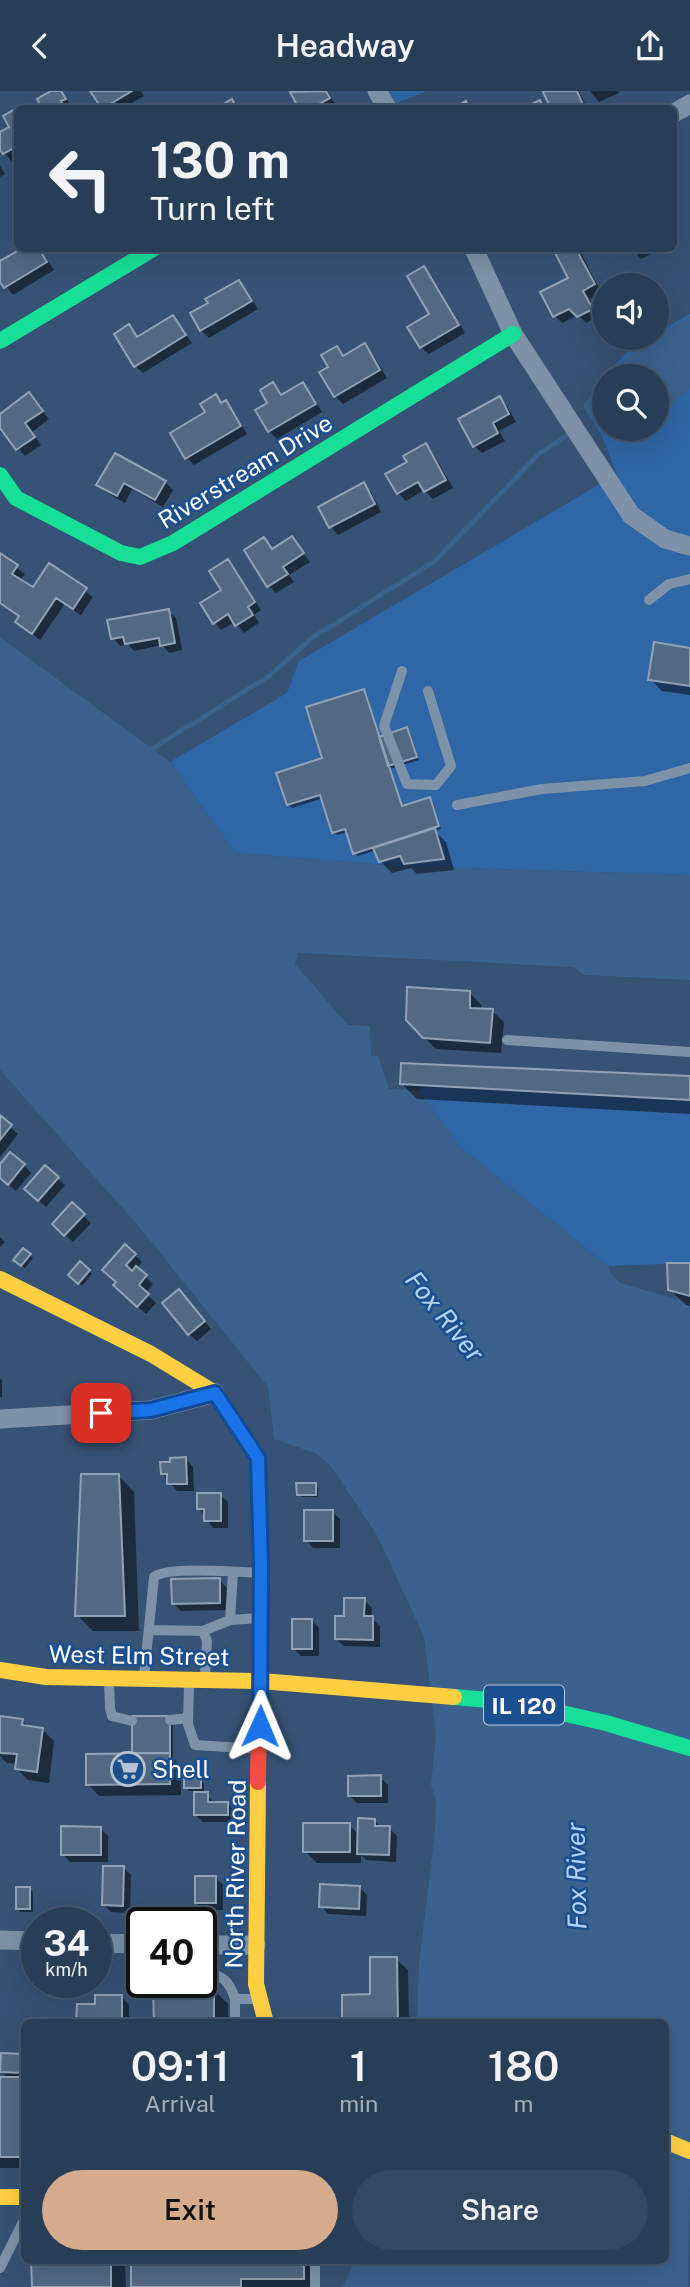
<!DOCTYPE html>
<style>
body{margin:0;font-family:"Public Sans",sans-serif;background:#344961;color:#f1f3f6;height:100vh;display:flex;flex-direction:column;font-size:26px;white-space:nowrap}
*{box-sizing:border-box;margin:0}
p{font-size:23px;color:#a5aeba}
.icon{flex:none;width:38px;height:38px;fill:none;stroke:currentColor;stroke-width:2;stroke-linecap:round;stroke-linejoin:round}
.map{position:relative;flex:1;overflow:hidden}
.side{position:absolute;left:21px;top:1928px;width:648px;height:245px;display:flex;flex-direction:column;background:#283e57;border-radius:10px;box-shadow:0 7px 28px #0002,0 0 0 2px #44576d}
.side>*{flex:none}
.guide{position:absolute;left:14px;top:14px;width:663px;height:147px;border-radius:10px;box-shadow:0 7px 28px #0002,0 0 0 2px #44576d;background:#283e57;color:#f1f3f6;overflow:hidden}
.tools{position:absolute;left:592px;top:182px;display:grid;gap:14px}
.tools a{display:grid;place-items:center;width:77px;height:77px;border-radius:50%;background:#283e57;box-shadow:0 7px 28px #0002,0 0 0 2px #44576d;font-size:35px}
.speed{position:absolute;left:21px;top:1816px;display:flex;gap:14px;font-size:35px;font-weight:700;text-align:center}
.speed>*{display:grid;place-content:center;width:91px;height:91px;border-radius:50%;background:#283e57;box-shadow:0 7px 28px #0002,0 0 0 2px #44576d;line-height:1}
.speed small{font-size:18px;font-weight:400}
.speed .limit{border:4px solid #111;border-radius:10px;background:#fff;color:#111}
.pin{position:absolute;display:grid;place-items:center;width:60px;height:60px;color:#fff;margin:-30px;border-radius:14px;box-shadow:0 4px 10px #0006}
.me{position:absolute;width:77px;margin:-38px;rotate:1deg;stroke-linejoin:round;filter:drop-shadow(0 0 5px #0008)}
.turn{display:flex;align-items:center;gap:24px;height:147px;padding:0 21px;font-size:32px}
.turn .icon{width:91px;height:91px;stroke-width:2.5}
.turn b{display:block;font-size:49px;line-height:60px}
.eta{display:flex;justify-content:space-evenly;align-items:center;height:119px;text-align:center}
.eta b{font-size:42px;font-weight:600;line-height:49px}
.primary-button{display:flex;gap:14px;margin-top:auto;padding:14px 21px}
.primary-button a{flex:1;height:80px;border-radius:42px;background:#d6ab8b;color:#111;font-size:28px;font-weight:600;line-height:80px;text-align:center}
.primary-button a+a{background:#344961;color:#f1f3f6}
header{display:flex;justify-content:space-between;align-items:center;height:91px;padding:0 21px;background:#283e57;font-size:32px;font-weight:600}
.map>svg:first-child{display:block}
.green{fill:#2f66a5}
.water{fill:#3b618d}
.shadow{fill:#0007}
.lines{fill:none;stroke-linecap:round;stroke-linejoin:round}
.stream{stroke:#3b618d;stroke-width:5}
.building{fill:#526984;stroke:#92a2b6;stroke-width:2}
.lane{stroke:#7d92a8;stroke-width:10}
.street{stroke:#7d92a8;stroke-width:19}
.fast{stroke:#16e098;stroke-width:16}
.slow{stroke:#ffcf43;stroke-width:16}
.jam{stroke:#f24e42;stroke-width:16}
.route-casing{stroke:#114b97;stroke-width:18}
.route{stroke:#1a73e8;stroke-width:12}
.labels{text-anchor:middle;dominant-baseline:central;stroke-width:5;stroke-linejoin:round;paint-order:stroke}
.shield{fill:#1b4f8f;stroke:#bbcadd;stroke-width:2}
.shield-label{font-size:23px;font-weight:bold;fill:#fff}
.street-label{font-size:24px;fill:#fff;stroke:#1b4f8f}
.poi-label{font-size:24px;fill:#fff;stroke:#1b4f8f;text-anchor:start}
.water-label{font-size:26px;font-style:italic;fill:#b5d3f5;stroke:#1b4f8f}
</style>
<header><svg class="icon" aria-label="back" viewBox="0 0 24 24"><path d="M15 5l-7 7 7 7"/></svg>Headway<svg class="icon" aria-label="share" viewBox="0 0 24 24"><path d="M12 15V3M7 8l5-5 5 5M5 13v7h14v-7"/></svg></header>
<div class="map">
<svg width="690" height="2196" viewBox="0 0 690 2196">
<rect width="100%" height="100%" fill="#365274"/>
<path class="green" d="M389 0H427L396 12Z
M690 223V784L398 775 235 762 170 671 287 602 299 570 617 383 601 343 583 315 604 289V338H656V285H607C620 269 633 247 656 247V242Z
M424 994 690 1009V1172L608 1175 461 1057 419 1000Z"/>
<path class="water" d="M690 225V297L673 313 656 324V285H611L640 254 656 247V245Z
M604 293V324L594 331 583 315Z
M0 546 170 671 235 762 398 775 690 784V889L585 884 573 876 298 862 295 873 348 934 370 935 371 965H378L389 998 419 1000 461 1057 608 1175 610 1182 620 1192 690 1212V2097L688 2196H343L355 2170H665V1932H417L419 1872 435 1740 436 1712 431 1693 436 1646 424 1546 378 1446 331 1375 315 1362 274 1348 268 1296 141 1138 0 979Z"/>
<path class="shadow" d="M55 0H61L72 16 44 18Z
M92 0H141L144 5 122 18H102Z
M295 0H328L336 15 331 18H301L293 1Z
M550 0H579L588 18H553Z
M590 0H618L619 2 599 11Z
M18 19V67L11 70 0 55V43L11 37Z
M0 74 5 83 0 86Z
M24 158H40L54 179 13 204 0 187V172Z
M555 158H579L601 201 590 208 599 225 586 232 578 224 562 232 555 225 571 188Z
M632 158H660L641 168Z
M424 177 431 185 465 242 429 263 421 256 431 224Z
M238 191 246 198 258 218 209 247 201 239 192 223Z
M173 226 192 252 143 282 135 275 129 235 139 247Z
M364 255 372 262 387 287 343 313 335 305 330 277 336 257 344 265Z
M303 293 310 301 322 321 277 348 269 340 273 294 283 305Z
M29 304 49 328 32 341 41 354 25 365 0 334V325Z
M216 306 233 319 247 343 194 374 186 366Z
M499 308 507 315 516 331 499 340 505 350 482 362 474 355Z
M425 355 433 362 453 397 433 408 424 399 406 410 398 402 388 384 410 372Z
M115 364 165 391 173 399 163 416 132 398 125 412 106 401 99 394Z
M363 394 371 401 381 421 338 444 331 436 320 417Z
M292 447 310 471 289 484 294 491 276 502 269 495 264 448 274 459Z
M0 464 25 483 20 490 33 499 49 474 93 506 81 524 65 513 40 549 17 531 20 526 0 513Z
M228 470 235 478 261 519 254 524 259 532 244 542 235 531 221 539 214 531 224 499Z
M168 520 176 527 182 559 169 562 162 554 134 560 128 553 120 555 113 547Z
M690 559V604L662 600 650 588Z
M363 600 367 603 380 647 407 638 410 641 419 669 390 678 403 717 429 708 433 711 441 738 435 740 446 751 454 779 417 783 411 777 392 782 380 770 376 759 358 765 354 762 348 741 337 744 334 741 323 707 292 717 288 713 324 668Z
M470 902 481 914V919L492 920 504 931 501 962 436 958 424 946Z
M690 987V1023L417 1008 402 993Z
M0 1027 18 1043 0 1066Z
M24 1074 31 1082 16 1100 0 1086V1076Z
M57 1087 65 1094 46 1116 34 1105Z
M72 1114 91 1132 73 1151 54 1133Z
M0 1146 5 1151 0 1156Z
M125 1155 142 1171 137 1178 153 1193 146 1202 156 1212 146 1223 123 1202 118 1191Z
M24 1159 33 1167 25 1177 15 1169Z
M80 1172 92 1183 82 1195 70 1184Z
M690 1174V1215L686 1214 670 1199Z
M186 1207 211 1238 197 1250 189 1243Z
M0 1288 2 1289V1306H0Z
M186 1368 193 1376 194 1400H177L162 1382Z
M119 1385 134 1401 139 1540H93L77 1524Z
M315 1394 318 1397V1406H302L298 1403Z
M220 1404 228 1411V1437H213L199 1417Z
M332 1421 340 1428V1457H313L306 1449Z
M219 1489 227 1497V1519L181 1520 173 1512Z
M364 1509 372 1517 371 1527 380 1535V1556L344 1555 336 1548 346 1527Z
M312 1529 319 1537V1565H301L293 1557Z
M0 1629H22L29 1637 42 1638 54 1650 49 1692 28 1689 17 1678V1673L7 1672 0 1665Z
M173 1630V1667L181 1676V1704L99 1705 88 1693 136 1664 134 1662Z
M380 1686 388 1694V1712H357L350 1705Z
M200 1689 204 1692V1703H207L215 1713H228L235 1720V1731H203L195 1724V1700H189L186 1696Z
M375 1730 382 1737H389L397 1745 396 1771 366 1769 361 1764V1772H317L305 1760 349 1734 359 1744Z
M101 1738 108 1745V1771H70L63 1763Z
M124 1777 131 1784 130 1822 111 1821 104 1814Z
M215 1786 223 1794V1819H204L196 1811Z
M359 1796 367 1804 366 1825 328 1823 321 1815Z
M29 1797 33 1801V1821H21L17 1818Z
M396 1868 408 1879 409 1932H346L344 1930 372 1905Z
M213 1898 228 1913V1932H156Z
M122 1906 129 1914V1932H78L97 1915Z
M23 1965 24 1989H20L24 1993V2077H0V1988H9L2 1981Z
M33 2170H120L125 2175 126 2196H34Z
M133 2170H317L319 2196H133Z"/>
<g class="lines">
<path class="stream" d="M152 658 269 585 312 547 435 470 540 362 566 345"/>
</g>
<path class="building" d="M51 0H61L66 8 61 10 65 18H42L37 8Z
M90 0H132L102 18Z
M326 0 330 7 310 18H299L290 1Z
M546 0H577L585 18H551L543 1Z
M232 8 237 18H215Z
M540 9 544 18H521Z
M466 10 470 18H452Z
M19 16 18 55 3 63 0 59V41L9 36 3 25Z
M21 158H39L47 171 4 197 0 191V170Z
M553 158H576L595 193 583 200 593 218 577 226 569 218 553 226 540 201 568 187Z
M424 175 459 234 420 257 407 236 429 223 407 185Z
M239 189 252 210 200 240 190 222 208 212 205 208Z
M173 224 186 244 134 276 114 243 129 233 137 246Z
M365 252 380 279 334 306 319 281 328 276 321 264 337 255 343 265Z
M273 291 281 304 303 291 316 313 268 341 255 319 267 312 260 299Z
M29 301 43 320 25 332 35 346 16 359 0 337V323Z
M216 303 221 312 226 309 241 335 185 368 170 342 205 321 200 313Z
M500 305 509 323 493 332 498 342 473 356 458 328Z
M426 352 446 389 424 401 418 391 397 403 385 383 407 371 403 365Z
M115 362 166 390 155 409 124 392 117 405 96 394Z
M364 391 375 413 329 437 318 416Z
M292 445 304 462 283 476 288 483 267 496 244 459 264 446 272 458Z
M0 462 18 474 12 483 33 496 49 472 87 497 73 518 56 507 32 543 15 531 19 525 0 512Z
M228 468 255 511 248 516 253 524 235 535 228 523 213 533 200 512 221 499 209 480Z
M169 518 175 552 160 555 159 547 125 553 123 546 111 548 107 529Z
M654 551 690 557V595L648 589Z
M364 598 402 715 430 706 439 735 353 763 345 738 332 742 320 704 287 714 276 682 322 667 306 616Z
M407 636 417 666 388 675 379 646Z
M435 737 444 768 404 773 400 765 379 771 373 757Z
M407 896 470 900V917L493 918 490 952 423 947 406 929Z
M401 972 690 985V1009L400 993Z
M0 1024 12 1034 0 1049Z
M10 1061 25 1073 8 1094 0 1087V1073Z
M45 1074 59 1086 38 1110 24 1098Z
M72 1111 85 1123 64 1145 52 1133Z
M125 1153 136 1163 126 1174 132 1180 136 1175 147 1184 139 1194 149 1203 137 1216 113 1194 116 1191 102 1179Z
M23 1157 31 1163 21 1175 13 1169Z
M80 1170 90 1179 78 1193 68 1184Z
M667 1172H690V1205L668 1199Z
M179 1198 205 1230 188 1244 162 1212Z
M186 1366 187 1393H167V1383H161L160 1371H170V1367Z
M81 1383H119L125 1525H75Z
M296 1392H316V1404H297Z
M197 1402H221V1430H204V1418H197Z
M304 1419H333V1450H304Z
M220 1487V1512L172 1513 171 1488Z
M344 1507H365L364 1525H373V1549L335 1548V1525H344Z
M292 1528H312V1558H292Z
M0 1625 23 1628 22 1634 43 1637 37 1681 15 1678 17 1663 0 1662Z
M132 1625H170V1662H132Z
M170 1662V1693L86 1694V1663Z
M381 1684V1705H348V1685Z
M184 1687H201V1697H184Z
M194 1701H208V1711H228V1724H194Z
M358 1727 375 1728V1735H390L389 1764 357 1763Z
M303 1732H350V1761H303Z
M61 1735 101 1736V1764H61Z
M103 1775H124L123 1815 102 1814Z
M195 1785H216V1812H195Z
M320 1793 360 1795 359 1818 319 1816Z
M16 1796H30V1818H16Z
M370 1866H397L398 1930 342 1931V1904L370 1903Z
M153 1896H214V1932H154Z
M95 1904H122V1927H89V1932H76L77 1913H95Z
M1 1962 24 1963 23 1982 0 1981Z
M0 1986H20V2066H0Z
M31 2170H111V2196H32Z
M131 2170H304V2188H241V2196H131Z"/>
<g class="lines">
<path class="lane" d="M649 509 669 493 690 488
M402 580 384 635 407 693 436 694 451 675 428 600
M457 714 542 698 645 690 690 677
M507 949 690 961
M230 1529 233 1481
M149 1539 203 1540 230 1529 258 1527
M203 1540 207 1550 205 1584
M144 1586 154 1486C166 1475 241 1481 261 1482
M109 1590 110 1617 112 1625 132 1630
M189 1591 188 1633 195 1654 259 1658
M170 1629 188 1627
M201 1880C221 1884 229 1888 235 1908
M235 1932V1908H260
M0 2177 24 2129
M315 2196V2170"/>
<path class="street" d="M377 0 388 18
M674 22 690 13
M474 158 513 243 631 424 665 448 690 455
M0 1328 151 1319 215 1302
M0 1849 37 1850
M96 1852 142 1853
M201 1854H256"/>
<path class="fast" d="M0 250 153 158
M0 384 16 407 121 462 140 466 173 452 513 243
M454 1606 513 1611 606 1632 690 1657"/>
<path class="slow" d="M0 1188 151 1263 215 1302 252 1359
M0 1579 46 1586 261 1590 454 1606
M258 1691 256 1893 266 1932
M665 2050 690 2060
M0 2106H24"/>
<path class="jam" d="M252 1359 258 1367 261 1482 258 1691"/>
</g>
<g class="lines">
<g class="route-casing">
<path id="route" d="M101 1322 151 1319 215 1302 258 1367 261 1474 260 1635"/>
</g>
<use href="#route" class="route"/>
</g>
<defs>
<g id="supermarket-ring" transform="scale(1.75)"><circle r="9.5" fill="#1b4f8f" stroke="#b9c2ce" stroke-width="1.5"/><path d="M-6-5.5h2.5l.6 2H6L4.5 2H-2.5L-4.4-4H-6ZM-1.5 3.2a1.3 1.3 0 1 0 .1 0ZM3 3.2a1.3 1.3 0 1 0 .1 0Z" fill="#b9c2ce"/></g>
</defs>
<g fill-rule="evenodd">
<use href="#supermarket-ring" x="128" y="1678"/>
</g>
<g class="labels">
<rect class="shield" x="484" y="1594.5" width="80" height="39" rx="5"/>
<g class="shield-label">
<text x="524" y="1614">IL 120</text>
</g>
<g class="street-label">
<text transform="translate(245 380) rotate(-31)">Riverstream Drive</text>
<text transform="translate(139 1564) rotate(1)">West Elm Street</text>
<text transform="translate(235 1783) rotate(-89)">North River Road</text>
</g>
<g class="poi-label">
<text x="152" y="1678">Shell</text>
</g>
<g class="water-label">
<text transform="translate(445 1225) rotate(51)">Fox River</text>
<text transform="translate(576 1785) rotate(-91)">Fox River</text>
</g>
</g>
</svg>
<div class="tools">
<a><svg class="icon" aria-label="sound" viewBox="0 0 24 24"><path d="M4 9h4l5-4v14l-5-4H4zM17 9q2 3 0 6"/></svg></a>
<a><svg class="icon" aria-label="search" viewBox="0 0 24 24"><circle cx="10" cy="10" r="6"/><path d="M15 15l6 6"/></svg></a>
</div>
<div class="speed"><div>34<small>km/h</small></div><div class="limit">40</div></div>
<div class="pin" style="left:101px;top:1322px;background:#d93025"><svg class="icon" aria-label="arrive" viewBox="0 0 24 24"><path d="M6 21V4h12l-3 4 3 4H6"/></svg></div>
<svg class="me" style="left:260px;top:1635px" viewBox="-20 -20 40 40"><path d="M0-17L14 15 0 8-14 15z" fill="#1a73e8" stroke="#fff" stroke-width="4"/></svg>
<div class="guide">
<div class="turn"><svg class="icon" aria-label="left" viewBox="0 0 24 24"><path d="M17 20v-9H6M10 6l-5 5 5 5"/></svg><div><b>130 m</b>Turn left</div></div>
</div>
<section class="side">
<div class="eta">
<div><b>09:11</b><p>Arrival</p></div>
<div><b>1</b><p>min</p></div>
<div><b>180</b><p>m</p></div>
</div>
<div class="primary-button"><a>Exit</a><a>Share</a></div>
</section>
</div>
